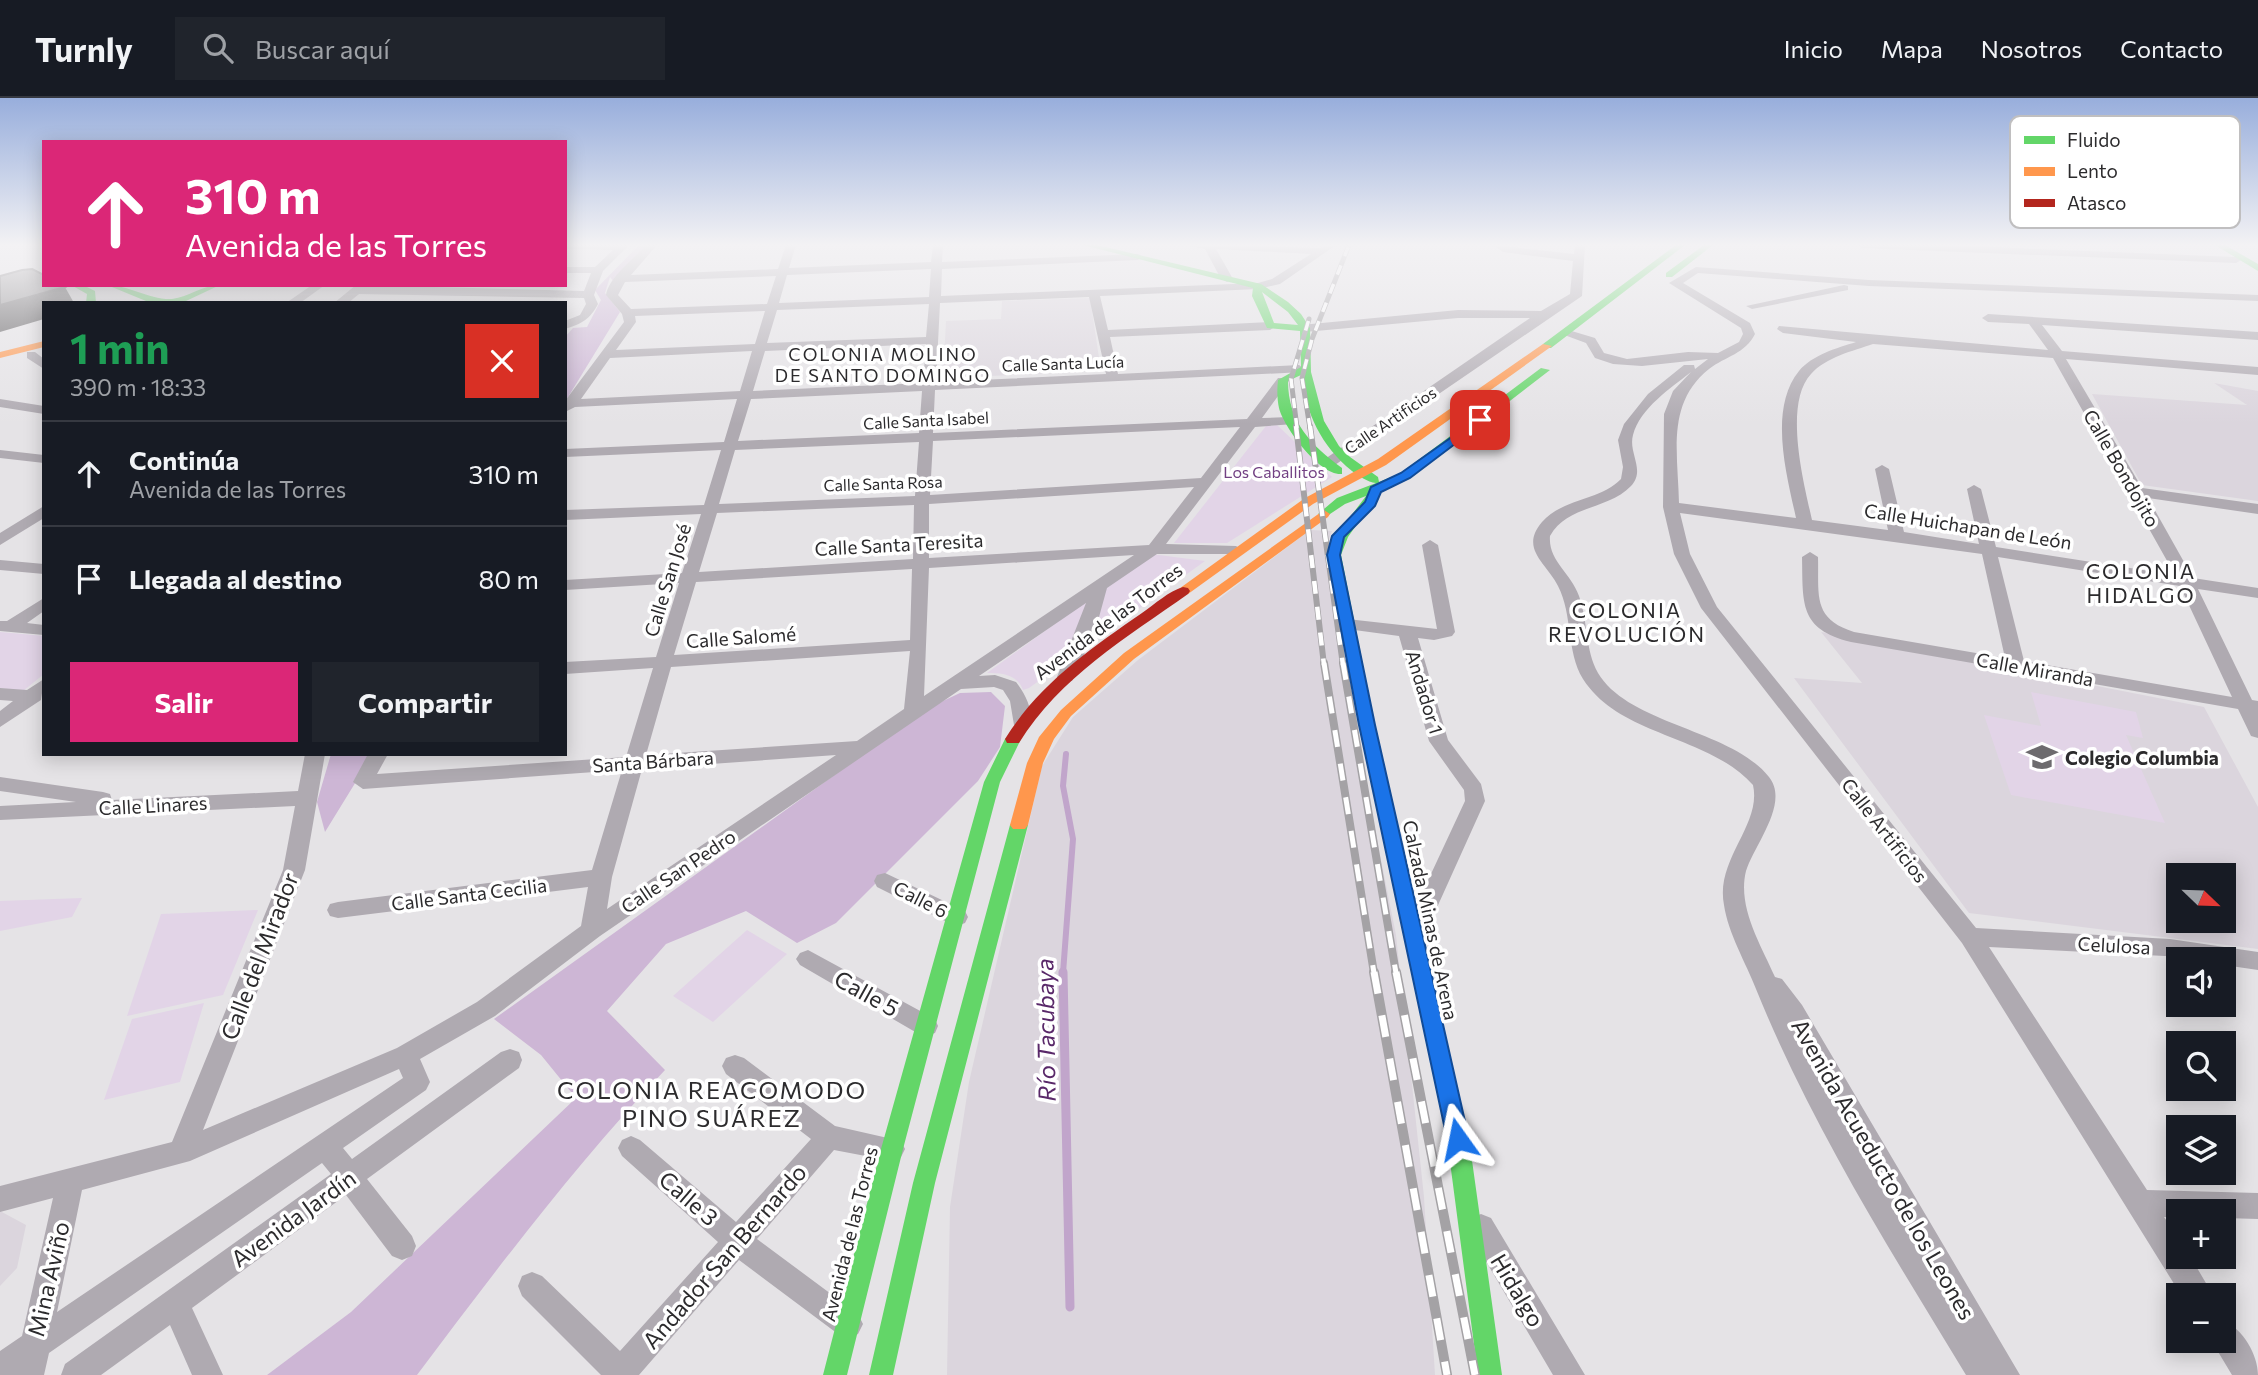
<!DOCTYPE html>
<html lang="es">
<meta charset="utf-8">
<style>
body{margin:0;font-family:Commissioner,sans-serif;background:#20242c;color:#f1f3f6;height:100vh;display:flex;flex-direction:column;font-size:26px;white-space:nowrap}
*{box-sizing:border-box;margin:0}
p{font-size:23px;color:#9ea1a6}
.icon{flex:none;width:38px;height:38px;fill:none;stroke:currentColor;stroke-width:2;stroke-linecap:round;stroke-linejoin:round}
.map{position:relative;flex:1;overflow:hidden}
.drawer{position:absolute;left:42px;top:203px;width:525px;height:455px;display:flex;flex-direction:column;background:#171b24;border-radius:0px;box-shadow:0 4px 18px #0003}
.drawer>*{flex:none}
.hud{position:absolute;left:42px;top:42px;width:525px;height:147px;border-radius:0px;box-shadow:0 4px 18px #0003;background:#db2777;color:#fff;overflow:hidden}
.needle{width:46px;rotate:113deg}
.buttons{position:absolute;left:2166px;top:765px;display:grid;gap:14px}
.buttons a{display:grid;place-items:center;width:70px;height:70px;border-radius:0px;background:#171b24;box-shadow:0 4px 18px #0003;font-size:35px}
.pin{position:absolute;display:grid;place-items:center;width:60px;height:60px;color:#fff;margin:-30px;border-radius:14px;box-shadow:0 4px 10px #0006}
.me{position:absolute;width:77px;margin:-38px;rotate:348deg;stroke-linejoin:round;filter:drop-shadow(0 0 5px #0008)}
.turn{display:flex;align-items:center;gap:24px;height:147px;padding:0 28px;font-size:32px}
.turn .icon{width:91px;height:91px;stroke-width:2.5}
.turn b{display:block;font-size:49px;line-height:60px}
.round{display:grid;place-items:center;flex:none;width:74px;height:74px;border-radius:0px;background:#20242c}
.summary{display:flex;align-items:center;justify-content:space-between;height:119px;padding:0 28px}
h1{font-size:42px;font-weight:700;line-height:52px;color:#1e9e55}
.button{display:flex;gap:14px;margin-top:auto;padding:14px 28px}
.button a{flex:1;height:80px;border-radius:0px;background:#db2777;color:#fff;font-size:28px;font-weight:700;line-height:80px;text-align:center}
.button a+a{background:#20242c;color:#f1f3f6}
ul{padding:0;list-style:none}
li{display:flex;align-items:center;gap:21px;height:105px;padding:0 28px;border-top:2px solid #363941}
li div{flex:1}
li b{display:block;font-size:26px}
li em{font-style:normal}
header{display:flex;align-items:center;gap:42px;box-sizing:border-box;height:98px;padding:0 35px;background:#171b24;border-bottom:2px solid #363941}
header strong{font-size:33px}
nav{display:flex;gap:38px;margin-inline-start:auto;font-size:24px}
.search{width:490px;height:63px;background:#20242c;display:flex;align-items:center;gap:18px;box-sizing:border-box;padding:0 24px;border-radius:0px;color:#9ea1a6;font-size:26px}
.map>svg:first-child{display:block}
.built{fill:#dbd5dd;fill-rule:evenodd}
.green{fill:#e2d4e7}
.forest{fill:#cdb6d5}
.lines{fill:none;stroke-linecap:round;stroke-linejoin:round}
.stream-far1{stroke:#c1a5cb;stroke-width:6}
.stream{stroke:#c1a5cb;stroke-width:9}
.street{fill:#afaab1;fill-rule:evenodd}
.fast{fill:#63d668;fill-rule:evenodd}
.slow{fill:#ff974d;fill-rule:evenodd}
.jam{fill:#b3261e;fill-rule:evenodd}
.rail-far3-casing{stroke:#a4a2a5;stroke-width:5}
.rail-far2-casing{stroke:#a4a2a5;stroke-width:6}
.rail-far1-casing{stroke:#a4a2a5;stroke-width:8}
.rail-casing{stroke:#a4a2a5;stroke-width:10}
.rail-far3{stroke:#fff;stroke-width:3.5;stroke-dasharray:10;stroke-linecap:butt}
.rail-far2{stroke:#fff;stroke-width:4.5;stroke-dasharray:13;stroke-linecap:butt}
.rail-far1{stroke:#fff;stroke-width:5;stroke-dasharray:17;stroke-linecap:butt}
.rail{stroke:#fff;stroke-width:7;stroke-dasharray:22;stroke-linecap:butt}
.shaded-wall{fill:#5e5c5e}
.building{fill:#868486;stroke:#5e5c5e;stroke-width:2}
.route{fill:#1a73e8;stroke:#114b97;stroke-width:2}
.labels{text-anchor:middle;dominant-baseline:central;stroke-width:7;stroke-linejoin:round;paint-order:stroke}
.far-street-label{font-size:16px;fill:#2c2b2d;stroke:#fff}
.far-park-label{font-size:16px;fill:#724083;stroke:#fff}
.far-neighbourhood-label{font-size:18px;letter-spacing:2px;fill:#2c2b2d;stroke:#fff}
.street-label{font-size:19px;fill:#2c2b2d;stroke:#fff}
.poi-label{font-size:19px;font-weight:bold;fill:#2c2b2d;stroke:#fff;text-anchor:start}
.neighbourhood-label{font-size:21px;letter-spacing:2px;fill:#2c2b2d;stroke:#fff}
.near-street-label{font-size:23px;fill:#2c2b2d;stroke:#fff}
.near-water-label{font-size:24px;font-style:italic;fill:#592869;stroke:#fff}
.near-neighbourhood-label{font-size:24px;letter-spacing:2px;fill:#2c2b2d;stroke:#fff}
.key{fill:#fff;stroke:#c0bfc0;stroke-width:2}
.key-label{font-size:19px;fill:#2c2b2d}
</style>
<header>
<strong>Turnly</strong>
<div class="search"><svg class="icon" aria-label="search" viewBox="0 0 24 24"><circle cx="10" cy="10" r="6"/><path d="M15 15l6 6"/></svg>Buscar aquí</div>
<nav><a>Inicio</a><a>Mapa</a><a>Nosotros</a><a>Contacto</a></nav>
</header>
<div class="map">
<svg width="2258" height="1277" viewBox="0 0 2258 1277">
<rect width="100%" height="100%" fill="#e5e3e6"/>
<path class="built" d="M1090 200 1101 273 943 280 946 223 1001 221 1002 203Z
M2214 285 2258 293V403L2142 387 2092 296 2247 307Z
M1310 432 1332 433 1327 446 1349 601 1396 837 1424 1099 1435 1277H947L950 1109 969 984 1042 668 1073 619 1138 562Z
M1821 534 2204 609 2258 709V851L1969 815 1794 580 1862 585ZM2179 777H2224V822H2179Z
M0 1113 26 1127 17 1170 0 1188Z"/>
<path class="green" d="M1277 327 1332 379 1227 445H1174L1266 328Z
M1151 456 1205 463 1029 590 1023 592C1017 576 1002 575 987 575Z
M0 534 44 538V576L23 593 0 590Z
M2031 594 2136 614 2143 640 2126 637 2165 725 2011 697 1984 617 2041 628Z
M82 800 72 819 0 833V803Z
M258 812 223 897 127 918 161 816Z
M747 832 787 856 713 924 673 898Z
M204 905 180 984 104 1002 132 921Z"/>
<path class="forest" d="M639 147H649L614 184 610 179 605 195 620 214 565 304V239L573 230 587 229 601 202 595 192Z
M991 594 1005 608 1000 649 978 683 836 825 797 845 746 813 666 846 607 913 665 972C575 1067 496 1172 417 1277H267L351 1214 576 1000 541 957 494 921 928 610 960 595Z
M331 656H373L325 734 317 704Z"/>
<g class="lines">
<path class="stream-far1" d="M1063 875 1073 741 1063 688 1066 656"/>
<path class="stream" d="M1063 874 1070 1209"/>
<path class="street" d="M565 147H629L603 173 594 197 598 206C590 221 582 226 565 231V223L580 217 586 206 584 200 359 196 348 205H334L356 187 584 193 591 175H565V169H595L613 152 565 151Z
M646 147H657L631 177 778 171 786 147H796L789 170 931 164 933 147H943L942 164 1138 156 1143 159 1138 162 942 171 941 198 1258 185 1272 181 1311 156 1216 151 1233 181 1227 184 1221 181 1205 151 1186 147 1320 150 1336 147 1280 186 1258 191 1100 198 1108 232 1270 224 1276 228 1270 232 1110 239 1118 276 1299 267 1305 271 1304 274 935 292 933 335 1247 321 1278 280H1288L1289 283 1262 320 1289 319 1296 323 1294 326 1255 329 1166 446 1236 448 1244 453 1242 456H1157L1107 490 1096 530 1072 583H1060L1057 579 1086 505 979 578 995 577 1016 584C1025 596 1035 613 1028 627H1014L1010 603 1003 592 994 589 961 591 600 838 495 918 420 961 430 984 426 992 343 1050 352 1061 501 954 510 951 519 954 522 962 519 970 367 1081 412 1138 416 1148 412 1158 402 1162 392 1158 346 1097 192 1210 223 1277H192L170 1227 101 1277H61L65 1266 331 1076 322 1065 49 1255 44 1277H0V1253L22 1238 53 1100 0 1114V1088L172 1044 283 772 295 708 0 722V708L76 704 0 693V679L103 694 110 696 112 702 298 693 305 656H325L305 772 203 1032 397 950 477 904 581 828 588 789 338 820 330 818 327 812 330 806 338 804 592 772 622 672 363 691 353 684 368 656H388L377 676 626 659 653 570 565 576V564L656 559 679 485 565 492V482L682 475 701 416 565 422V412L704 407 721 352 565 359V351L724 344 737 301 575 309 565 314V303L624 224 622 216 606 197C609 179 633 162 646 147ZM931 171 929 199 779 205 787 177ZM776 178 767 206 631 211 618 197 625 184ZM1089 199 1106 276 936 284 940 205ZM929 206 926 239 767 245 777 212ZM765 213 755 246 616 252 636 224 635 218ZM926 246 923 285 753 293 765 253ZM752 253 740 293 581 301 610 260ZM922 293 919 335 738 343 751 301ZM1240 329 1201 380 930 397 933 343ZM919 344 915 398 719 406 735 352ZM1194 389 1149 447 929 460V406ZM914 407 913 461 699 474 717 415ZM1134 457 924 598 929 470ZM912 471 910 542 674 557 696 484ZM910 553 904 611 857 643 646 657 671 569ZM836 657 607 811 612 779 642 671ZM399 971 403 980 57 1214 82 1092 190 1063Z
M1493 147 1574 156 1575 147H1585L1582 198 1332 369H1322V363L1530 220H1458L1305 234 1301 233V227L1458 212 1541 213 1570 196 1573 163 1503 154Z
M1857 147H1938L2236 159 2241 162 2236 165 1862 150Z
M1696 169 1869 182 2258 197V203L1869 188 1698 175 1683 185 1750 225 1755 236C1745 256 1726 258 1709 271 1666 305 1678 356 1679 405L1796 420C1787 378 1768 311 1799 273 1812 257 1837 250 1856 244L1783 235 1777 231 1779 228 2048 252 2029 226 1988 224 1982 220 1988 216 2258 234V242L2042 227 2062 253 2258 269V277L2066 261 2142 390 2258 406V416L2148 400 2193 480 2258 490V500L2198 491 2252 602 2258 603V640L2251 638 2238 611 1851 544C1799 531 1803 506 1802 459L1810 454 1818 459C1819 497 1812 521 1854 534L2005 560 1982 456 1680 415 1690 456 1717 509 1976 830 2170 841 2258 854V872L2224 867V861L1989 849 2147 1092 2258 1095V1121L2224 1120V1113H2179V1119H2164L2179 1141V1158H2190L2213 1197H2181L1962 845 1701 510 1674 456 1663 409 1664 316 1673 293 1691 274C1671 290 1640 310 1633 337 1628 355 1646 372 1631 388 1608 412 1567 407 1550 438 1548 463 1571 475 1579 498 1588 523 1585 552 1598 575 1629 627 1731 631 1769 679 1790 705 1754 747 1746 773 1737 809 1761 847 1775 879L1782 881 1802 907 2020 1277H1966C1890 1152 1811 1027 1756 891 1746 865 1728 835 1724 807 1715 761 1762 727 1753 687 1709 637 1620 639 1583 581 1566 553 1573 517 1558 488 1547 465 1519 451 1542 424 1563 400 1600 403 1621 381L1623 369 1618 342 1624 326 1648 296 1684 267H1694L1695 271 1708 261 1642 268 1613 266 1595 260 1586 245 1559 235 1565 231 1595 240 1604 255 1627 261 1688 254 1718 255 1739 244 1743 236 1741 230 1669 185ZM1873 246 2053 260 2175 477 1996 449 1981 391 1974 387 1967 391 1979 446 1904 434 1889 371 1882 367 1875 371 1888 432 1812 422C1804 386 1783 306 1811 276 1826 259 1853 253 1873 246ZM1998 459 2180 488 2232 599 2024 563Z
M312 187H325L300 205H286Z
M1844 187 1848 188V192L1752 211 1746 208Z
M27 254H35L44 261V271L27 260Z
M0 301 44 308V316L0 309Z
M0 352 44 357V365L0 360Z
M44 408V420L0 447V435Z
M1430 442 1438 447 1455 534 1452 538 1434 542 1418 540 1448 642 1481 686 1485 703 1425 836 1422 842 1414 845 1406 842 1403 836 1465 703 1464 692 1429 643 1399 538 1347 531 1338 526 1347 521 1437 531 1422 447Z
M0 462 44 466V476L0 472Z
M44 500V513L27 525 44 527V537L0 533V523H7Z
M44 581 41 602 0 629V613L13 603 0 602V590L27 592Z
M885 775 965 813 968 819 965 825 957 828 949 825 877 789 874 783 877 777Z
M808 852 935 921 938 928 935 935 926 938 917 935 800 867 796 861 800 855Z
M735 957 744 960 835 1028 901 1043 905 1051 901 1059 892 1063 834 1052 757 1141 858 1216 863 1226 858 1236 848 1241 838 1236 739 1162 639 1277H601L522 1198 518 1188 522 1178 532 1174 542 1178 620 1253 718 1144 622 1058 618 1050 622 1042 631 1038 640 1042 736 1124 811 1041 726 976 722 968 726 960Z
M1481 1116 1491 1120 1585 1277H1553L1471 1138 1467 1129 1471 1120Z
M2224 1223C2243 1231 2258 1257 2258 1277H2232L2211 1242H2224Z"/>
<path class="fast" d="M1083 147H1097L1261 186 1288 204 1301 216 1310 230 1311 274 1324 323 1339 348 1350 359 1378 379 1379 384 1401 375 1541 270 1550 272 1409 381 1381 392 1348 439 1341 457 1375 627 1469 1041 1502 1277H1478L1447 1041 1359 627 1327 457 1335 439 1366 398 1345 406 1324 420 1318 416 1337 400 1376 385C1367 384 1359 378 1352 373 1321 348 1306 315 1301 277L1288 283C1288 324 1311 347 1342 370V376C1320 378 1284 330 1279 310 1277 301 1277 291 1278 282L1301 269 1300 233 1267 230 1252 198 1253 190ZM1262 194 1288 214 1298 227 1274 225Z
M1676 147H1685L1551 250H1543V246Z
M1704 147H1713L1672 179H1666V175Z
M2215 147H2225L2258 166V173Z
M71 187H83L95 193 96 205H86L87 196Z
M107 187C129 187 149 202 172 201 189 199 202 187 220 187L186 203 189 205 146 203Z
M1013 636 1021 641 1000 684 903 1051 847 1277H823L881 1051 984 684 1005 641Z
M1019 721 1025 723 1028 727 935 1085 893 1277H869L913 1085 1010 727 1013 723Z"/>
<path class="slow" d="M44 243V249L0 260V254Z
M1543 246 1552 248 1386 367 1313 406 1188 496H1178L1176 493 1305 400 1378 361Z
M1324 412 1330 416 1328 419 1134 561 1071 618 1054 641 1043 665 1028 727 1025 731H1013L1010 727 1027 665 1039 639 1061 612 1124 555Z"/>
<path class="jam" d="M1183 489 1188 490 1190 493 1188 496C1126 540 1060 579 1019 645H1007L1005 641C1039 586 1090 551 1142 515 1155 506 1169 493 1183 489Z"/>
<g class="rail-far3-casing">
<path id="rail-far3" d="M1297 330 1291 281 1309 221
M1310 330 1302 280 1312 241 1349 147"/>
</g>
<g class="rail-far2-casing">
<path id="rail-far2" d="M1296 328 1324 567
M1310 328 1343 567"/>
</g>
<g class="rail-far1-casing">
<path id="rail-far1" d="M1324 565 1374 875
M1343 565 1396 875"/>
</g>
<g class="rail-casing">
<path id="rail" d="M1374 874 1447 1277
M1396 874 1475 1277"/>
</g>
<use href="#rail-far3" class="rail-far3"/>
<use href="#rail-far2" class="rail-far2"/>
<use href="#rail-far1" class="rail-far1"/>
<use href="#rail" class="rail"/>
</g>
<path class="shaded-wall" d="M65 189 74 205H44V221L0 234V207Z"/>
<path class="building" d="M32 171 44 177V187H62L65 189 0 207V178L22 172Z"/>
<linearGradient id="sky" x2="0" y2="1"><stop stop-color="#98aedc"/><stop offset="0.45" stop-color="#f3f2f4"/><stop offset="1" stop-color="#f3f2f4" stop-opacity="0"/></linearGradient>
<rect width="2258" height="326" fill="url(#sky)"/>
<path class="route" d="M1480 319 1486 322 1484 324 1410 380 1381 394 1375 408 1344 439 1340 457 1375 627 1469 1041 1465 1048 1458 1051 1450 1048 1447 1041 1359 627 1327 457 1332 438 1365 404 1371 389 1401 375Z"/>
<defs>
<g id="school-bare" transform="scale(2.415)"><path d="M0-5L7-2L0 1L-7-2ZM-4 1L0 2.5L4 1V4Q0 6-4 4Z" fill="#6d6b6e" stroke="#fff" stroke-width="2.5" paint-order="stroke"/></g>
</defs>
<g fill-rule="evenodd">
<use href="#school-bare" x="2042" y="659"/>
</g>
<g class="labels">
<g class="far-street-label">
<text transform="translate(1063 265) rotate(-2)">Calle Santa Lucía</text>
<text transform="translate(926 322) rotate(-3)">Calle Santa Isabel</text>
<text transform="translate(1390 322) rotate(-34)">Calle Artificios</text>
<text transform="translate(883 385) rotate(-2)">Calle Santa Rosa</text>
</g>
<g class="far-park-label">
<text x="1274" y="373">Los Caballitos</text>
</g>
<g class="far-neighbourhood-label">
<text x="883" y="256">COLONIA MOLINO<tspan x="883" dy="21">DE SANTO DOMINGO</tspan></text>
</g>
<g class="street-label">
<text transform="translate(2122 370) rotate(60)">Calle Bondojito</text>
<text transform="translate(1968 428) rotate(9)">Calle Huichapan de León</text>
<text transform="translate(899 446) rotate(-3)">Calle Santa Teresita</text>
<text transform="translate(667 482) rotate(-73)">Calle San José</text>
<text transform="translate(1108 523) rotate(-37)">Avenida de las Torres</text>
<text transform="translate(741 539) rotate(-4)">Calle Salomé</text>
<text transform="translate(2035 571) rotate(10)">Calle Miranda</text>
<text transform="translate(1425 594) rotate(73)">Andador 1</text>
<text transform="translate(653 663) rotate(-4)">Santa Bárbara</text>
<text transform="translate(153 707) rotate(-3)">Calle Linares</text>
<text transform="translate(1885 732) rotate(52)">Calle Artificios</text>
<text transform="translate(678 773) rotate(-34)">Calle San Pedro</text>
<text transform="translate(469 796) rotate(-7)">Calle Santa Cecilia</text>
<text transform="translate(921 801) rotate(27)">Calle 6</text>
<text transform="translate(1431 822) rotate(78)">Calzada Minas de Arena</text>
<text transform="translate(2114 847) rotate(3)">Celulosa</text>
<text transform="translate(849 1136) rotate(-76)">Avenida de las Torres</text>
</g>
<g class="poi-label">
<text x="2065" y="659">Colegio Columbia</text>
</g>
<g class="neighbourhood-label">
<text x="2141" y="472">COLONIA<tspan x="2141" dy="24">HIDALGO</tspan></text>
<text x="1627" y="511">COLONIA<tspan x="1627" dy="24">REVOLUCIÓN</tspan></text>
</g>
<g class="near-street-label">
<text transform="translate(259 858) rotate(-69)">Calle del Mirador</text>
<text transform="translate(867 895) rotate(29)">Calle 5</text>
<text transform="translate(1884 1071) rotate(60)">Avenida Acueducto de los Leones</text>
<text transform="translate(689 1100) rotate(41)">Calle 3</text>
<text transform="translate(293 1120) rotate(-36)">Avenida Jardín</text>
<text transform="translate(724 1158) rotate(-49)">Andador San Bernardo</text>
<text transform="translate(48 1181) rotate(-77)">Mina Aviño</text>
<text transform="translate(1518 1192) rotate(59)">Hidalgo</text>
</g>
<g class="near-water-label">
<text transform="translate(1045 932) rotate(-91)">Río Tacubaya</text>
</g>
<g class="near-neighbourhood-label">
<text x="712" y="991">COLONIA REACOMODO<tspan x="712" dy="28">PINO SUÁREZ</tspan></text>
</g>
</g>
<rect x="2010" y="18" width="230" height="112" rx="10" class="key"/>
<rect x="2024" y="38" width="31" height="8" fill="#63d668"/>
<rect x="2024" y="69" width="31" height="9" fill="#ff974d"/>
<rect x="2024" y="101" width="31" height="8" fill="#b3261e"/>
<g class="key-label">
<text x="2067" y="49">Fluido</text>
<text x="2067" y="80">Lento</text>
<text x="2067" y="112">Atasco</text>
</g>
</svg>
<div class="buttons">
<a><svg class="needle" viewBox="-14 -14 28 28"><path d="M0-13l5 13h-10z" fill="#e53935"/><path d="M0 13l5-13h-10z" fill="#9ea1a6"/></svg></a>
<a><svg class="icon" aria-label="sound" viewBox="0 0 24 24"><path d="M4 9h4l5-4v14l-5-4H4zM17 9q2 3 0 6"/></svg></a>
<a><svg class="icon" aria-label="search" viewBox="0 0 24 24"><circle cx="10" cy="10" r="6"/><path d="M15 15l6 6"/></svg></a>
<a><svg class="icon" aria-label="layers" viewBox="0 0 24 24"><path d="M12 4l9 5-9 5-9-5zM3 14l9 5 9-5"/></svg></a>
<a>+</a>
<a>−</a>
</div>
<div class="pin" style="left:1480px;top:322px;background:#d93025"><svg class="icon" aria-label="arrive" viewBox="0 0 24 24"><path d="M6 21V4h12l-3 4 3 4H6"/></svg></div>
<svg class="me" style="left:1458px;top:1041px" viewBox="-20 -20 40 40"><path d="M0-17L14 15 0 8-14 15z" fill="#1a73e8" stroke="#fff" stroke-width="4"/></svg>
<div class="hud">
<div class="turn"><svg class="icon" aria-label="ahead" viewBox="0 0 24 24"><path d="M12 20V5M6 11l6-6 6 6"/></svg><div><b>310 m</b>Avenida de las Torres</div></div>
</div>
<section class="drawer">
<div class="summary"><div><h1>1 min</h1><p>390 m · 18:33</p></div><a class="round" style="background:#d93025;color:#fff"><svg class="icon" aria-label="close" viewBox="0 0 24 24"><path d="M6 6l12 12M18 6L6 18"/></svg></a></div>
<ul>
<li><svg class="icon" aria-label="ahead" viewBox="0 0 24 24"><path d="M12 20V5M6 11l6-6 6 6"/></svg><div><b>Continúa</b><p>Avenida de las Torres</p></div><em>310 m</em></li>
<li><svg class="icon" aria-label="arrive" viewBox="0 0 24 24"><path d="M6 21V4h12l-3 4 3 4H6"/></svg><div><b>Llegada al destino</b></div><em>80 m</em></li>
</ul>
<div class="button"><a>Salir</a><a>Compartir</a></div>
</section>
</div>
